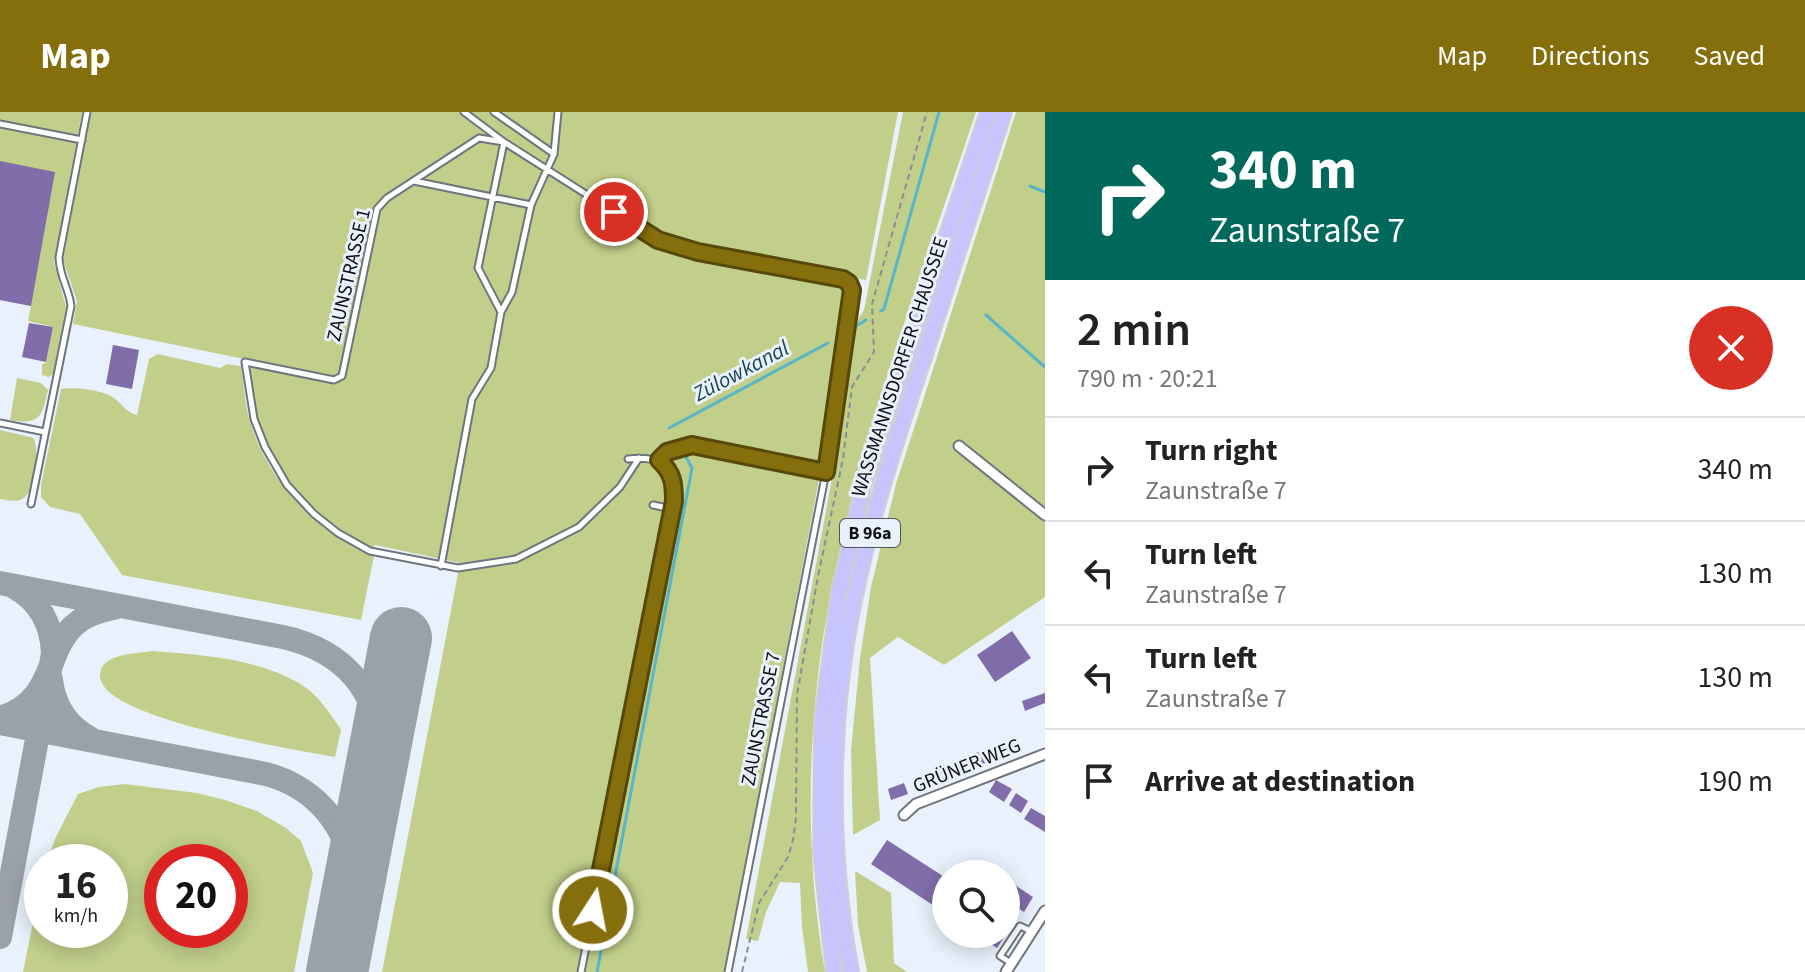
<!DOCTYPE html>
<meta charset="utf-8">
<style>
body{margin:0;font-family:"Source Sans 3",sans-serif;background:#f6f6f6;color:#222;height:100vh;display:flex;flex-direction:column;font-size:30px;white-space:nowrap}
*{box-sizing:border-box;margin:0}
p{font-size:26px;color:#767676}
.icon{flex:none;width:44px;height:44px;fill:none;stroke:currentColor;stroke-width:2;stroke-linecap:round;stroke-linejoin:round}
.map{position:relative;flex:1;overflow:hidden}
.details{display:flex;flex-direction:column;background:#fff;width:760px}
.details>*{flex:none}
.top-card{background:#00695c;color:#fff;overflow:hidden}
.tools{position:absolute;left:932px;top:748px;display:grid;gap:16px}
.tools a{display:grid;place-items:center;width:88px;height:88px;border-radius:50%;background:#fff;box-shadow:0 4px 20px #0003;font-size:40px}
.speed{position:absolute;left:24px;top:732px;display:flex;gap:16px;font-size:40px;font-weight:700;text-align:center}
.speed>*{display:grid;place-content:center;width:104px;height:104px;border-radius:50%;background:#fff;box-shadow:0 4px 20px #0003;line-height:1}
.speed small{font-size:20px;font-weight:400}
.speed .limit{border:12px solid #d22;background:#fff;color:#111}
.pin{position:absolute;display:grid;place-items:center;width:68px;height:68px;color:#fff;margin:-34px;border:4px solid #fff;border-radius:50%;box-shadow:0 2px 8px #0007}
.me{position:absolute;width:88px;margin:-44px;rotate:11deg;stroke-linejoin:round;filter:drop-shadow(0 0 6px #0008)}
.turn{display:flex;align-items:center;gap:28px;height:168px;padding:0 32px;font-size:36px}
.turn .icon{width:104px;height:104px;stroke-width:2.5}
.turn b{display:block;font-size:56px;line-height:68px}
.round{display:grid;place-items:center;flex:none;width:84px;height:84px;border-radius:42px;background:#f6f6f6}
.head{display:flex;align-items:center;justify-content:space-between;height:136px;padding:0 32px}
h1{font-size:48px;font-weight:600;line-height:60px}
ul{padding:0;list-style:none}
li{display:flex;align-items:center;gap:24px;height:104px;padding:0 32px;border-top:2px solid #e0e0e0}
li div{flex:1}
li b{display:block;font-size:30px}
li em{font-style:normal}
header{display:flex;align-items:center;gap:48px;box-sizing:border-box;height:112px;padding:0 40px;background:#856e0c;color:#fff}
header strong{font-size:38px}
nav{display:flex;gap:44px;margin-inline-start:auto;font-size:28px}
main{display:flex;flex:1;min-height:0}
.map>svg:first-child{display:block}
.green{fill:#c1cf8b;fill-rule:evenodd}
.lines{fill:none;stroke-linecap:round;stroke-linejoin:round}
.stream{stroke:#55b6c8;stroke-width:3}
.taxiway{stroke:#9ba1a9;stroke-width:24}
.runway{stroke:#9ba1a9;stroke-width:62}
.building{fill:#816daa}
.lane-casing{stroke:#6e757e;stroke-width:9}
.street-casing{stroke:#6e757e;stroke-width:13}
.primary-casing{stroke:#cfcfd0;stroke-width:18}
.path{stroke:#888e95;stroke-width:2;stroke-dasharray:6 4;stroke-linecap:butt}
.lane{stroke:#fff;stroke-width:5}
.street{stroke:#fff;stroke-width:9}
.primary{stroke:#c7c5fd;stroke-width:14}
.route-casing{stroke:#564808;stroke-width:20}
.route{stroke:#856e0c;stroke-width:14}
.labels{text-anchor:middle;dominant-baseline:central;stroke-width:6;stroke-linejoin:round;paint-order:stroke}
.shield{fill:#e9f1fc;stroke:#50545a;stroke-width:2}
.shield-label{font-size:18px;font-weight:bold;fill:#0e1114}
.street-label{font-size:20px;fill:#0e1114;stroke:#e9f1fc}
.water-label{font-size:22px;font-style:italic;fill:#1b474f;stroke:#e9f1fc}
</style>
<header>
<strong>Map</strong>
<nav><a>Map</a><a>Directions</a><a>Saved</a></nav>
</header>
<main>
<div class="map">
<svg width="1045" height="860" viewBox="0 0 1045 860">
<rect width="100%" height="100%" fill="#e9f1fc"/>
<path class="green" d="M0 0H82L54 151 66 195 53 262 49 265 42 263V252L46 251 53 215 28 209 31 194 0 188Z
M91 0H898L866 168 849 165 826 331 725 860H382L460 451 375 433 373 436C319 410 272 363 257 303 252 286 251 266 249 248L73 212 77 189 63 148Z
M903 0H976C924 156 864 313 832 475 807 600 803 734 825 860H808L802 815 800 771 780 770 766 800 758 829 746 827 833 361 855 212 864 198Z
M1016 0H1045V485L944 553 898 525 870 546 880 708 853 723 851 638 860 546 871 475 896 372Z
M158 242 220 256 227 252 241 254C244 272 245 293 250 310 272 377 314 413 374 444L361 508 122 463 80 402 50 395 41 385V373L61 277C74 275 97 278 109 283 120 288 124 300 137 303L149 247Z
M17 266 41 271 48 278C42 306 39 313 10 308Z
M0 318 34 326C39 341 37 382 20 388 13 390 7 388 0 387Z
M152 539C202 543 255 546 299 571 317 581 330 601 341 618L335 645C300 638 95 607 100 562 102 541 136 542 152 539Z
M125 672 197 681 225 688 257 699 286 716 301 729 313 761 294 860H23L42 766V818H110V750H47L55 727 78 682 99 675ZM162 750H230V818H162Z
M855 759 891 781 894 851 907 860H867L858 813Z"/>
<g class="lines">
<path class="stream" d="M1030 74 1045 80
M881 199 884 197 939 0
M986 203 1045 255
M853 216 866 208
M669 316 828 231
M597 860 692 356 686 345"/>
<path class="taxiway" d="M0 471 283 525C342 538 383 580 378 643
M51 568C54 594 68 615 91 627
M0 606C73 583 31 510 114 496
M0 611 266 662C319 676 355 722 353 777
M0 825 53 542C52 513 40 489 14 475"/>
<path class="runway" d="M337 860 401 526"/>
</g>
<path class="building" d="M0 49 55 60 31 194 0 188Z
M29 211 53 215 46 250 22 245Z
M113 233 139 238 132 277 106 272Z
M1012 519 1031 546 995 570 977 543Z
M1045 581V591L1025 599 1022 589Z
M981 639 986 651 967 657 963 646Z
M945 654 949 664 931 670 927 660Z
M996 668 1012 677 1004 690 989 680Z
M904 671 908 682 891 688 888 677Z
M1016 681 1028 689 1021 701 1009 693Z
M1031 696 1045 704V720L1024 707Z
M887 728 946 766V802L871 752Z
M1015 773 1033 785 1024 800 1006 788Z
M1006 805 1014 810 997 836 976 822H1006Z"/>
<g class="lines">
<g class="lane-casing">
<path id="lane" d="M494 0 554 42
M0 12 82 28
M414 69 531 93
M501 200 512 180 531 93 554 42 558 0
M0 311 45 320
M639 346 620 375 579 415 516 447 458 456 370 439 338 421 314 402 287 373 265 335 254 307 245 250 334 268 342 264 377 97 387 86 479 26 504 30 658 128 698 140 843 167 849 171 851 182 826 360 728 860
M659 348 667 340 692 333 826 360
M31 392 71 194C69 176 59 164 59 145L87 0
M653 393 672 397
M441 454 472 287 491 256 501 200 478 156 504 30 464 0
M1011 851 1000 844 1020 814 1031 819
M581 860 674 389C674 354 663 343 628 347"/>
</g>
<g class="street-casing">
<path id="street" d="M959 334 1045 403
M904 703 916 692 1045 642
M1006 860 1045 799"/>
</g>
<g class="primary-casing">
<path id="primary" d="M834 860 821 741 822 610 839 480 863 375 988 0
M851 860C828 735 829 599 857 474 874 395 899 319 925 242 951 161 977 81 1004 0"/>
</g>
<path class="path" d="M742 860 759 791 788 745 793 728 796 705 797 583 818 464 843 347 852 275 874 240 872 192 927 0"/>
<use href="#lane" class="lane"/>
<use href="#street" class="street"/>
<use href="#primary" class="primary"/>
</g>
<g class="lines">
<g class="route-casing">
<path id="route" d="M593 798 674 389C674 371 673 361 659 348L667 340 692 333 826 360 852 178 849 171 843 167 698 140 658 128 614 100"/>
</g>
<use href="#route" class="route"/>
</g>
<g class="labels">
<rect class="shield" x="840" y="407" width="60" height="28" rx="6"/>
<g class="shield-label">
<text x="870" y="421">B 96a</text>
</g>
<g class="street-label">
<text transform="translate(349 163) rotate(-77)">ZAUNSTRASSE 1</text>
<text transform="translate(900 255) rotate(-72)">WASSMANNSDORFER CHAUSSEE</text>
<text transform="translate(761 607) rotate(-79)">ZAUNSTRASSE 7</text>
<text transform="translate(967 654) rotate(-22)">GRÜNER WEG</text>
</g>
<g class="water-label">
<text transform="translate(741 259) rotate(-28)">Zülowkanal</text>
</g>
</g>
</svg>
<div class="tools">
<a><svg class="icon" aria-label="search" viewBox="0 0 24 24"><circle cx="10" cy="10" r="6"/><path d="M15 15l6 6"/></svg></a>
</div>
<div class="speed"><div>16<small>km/h</small></div><div class="limit">20</div></div>
<div class="pin" style="left:614px;top:100px;background:#d93025"><svg class="icon" aria-label="arrive" viewBox="0 0 24 24"><path d="M6 21V4h12l-3 4 3 4H6"/></svg></div>
<svg class="me" style="left:593px;top:798px" viewBox="-20 -20 40 40"><circle r="17" fill="#856e0c" stroke="#fff" stroke-width="3"/><path d="M0-11L8 9 0 5-8 9z" fill="#fff"/></svg>
</div>
<section class="details">
<div class="top-card">
<div class="turn"><svg class="icon" aria-label="right" viewBox="0 0 24 24"><path d="M7 20v-9h11M14 6l5 5-5 5"/></svg><div><b>340 m</b>Zaunstraße 7</div></div>
</div>
<div class="head"><div><h1>2 min</h1><p>790 m · 20:21</p></div><a class="round" style="background:#d93025;color:#fff"><svg class="icon" aria-label="close" viewBox="0 0 24 24"><path d="M6 6l12 12M18 6L6 18"/></svg></a></div>
<ul>
<li><svg class="icon" aria-label="right" viewBox="0 0 24 24"><path d="M7 20v-9h11M14 6l5 5-5 5"/></svg><div><b>Turn right</b><p>Zaunstraße 7</p></div><em>340 m</em></li>
<li><svg class="icon" aria-label="left" viewBox="0 0 24 24"><path d="M17 20v-9H6M10 6l-5 5 5 5"/></svg><div><b>Turn left</b><p>Zaunstraße 7</p></div><em>130 m</em></li>
<li><svg class="icon" aria-label="left" viewBox="0 0 24 24"><path d="M17 20v-9H6M10 6l-5 5 5 5"/></svg><div><b>Turn left</b><p>Zaunstraße 7</p></div><em>130 m</em></li>
<li><svg class="icon" aria-label="arrive" viewBox="0 0 24 24"><path d="M6 21V4h12l-3 4 3 4H6"/></svg><div><b>Arrive at destination</b></div><em>190 m</em></li>
</ul>
</section>
</main>
